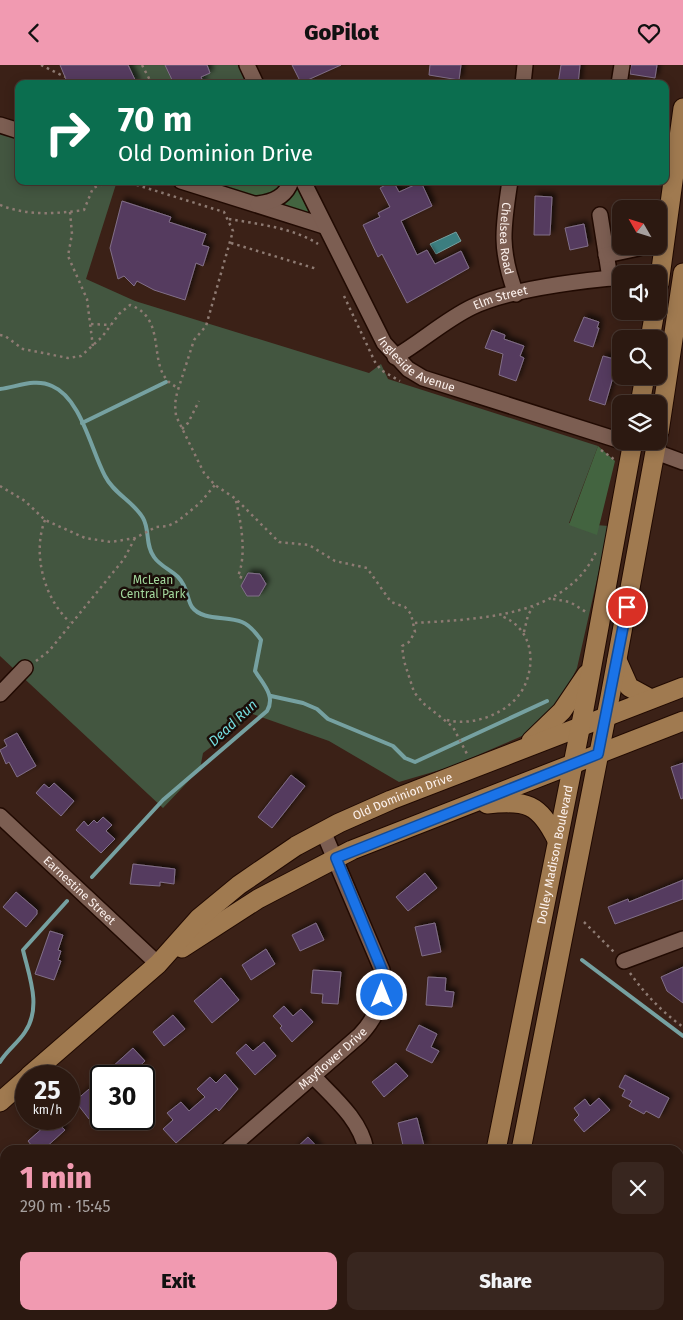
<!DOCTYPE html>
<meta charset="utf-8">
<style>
body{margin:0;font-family:"Fira Sans",sans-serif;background:#38261f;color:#f1f3f6;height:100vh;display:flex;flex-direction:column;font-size:19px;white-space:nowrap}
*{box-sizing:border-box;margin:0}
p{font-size:16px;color:#a6a09f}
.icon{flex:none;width:28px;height:28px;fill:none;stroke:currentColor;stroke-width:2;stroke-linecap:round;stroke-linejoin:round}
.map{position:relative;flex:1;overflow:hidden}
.details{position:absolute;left:0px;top:1080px;width:684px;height:175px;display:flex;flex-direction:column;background:#2c1911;border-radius:15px 15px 0 0;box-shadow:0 2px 12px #0003,0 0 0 1px #483831}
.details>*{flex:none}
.banner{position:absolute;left:15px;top:15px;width:654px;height:105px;border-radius:10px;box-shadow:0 2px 12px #0003,0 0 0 1px #483831;background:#0b6e4f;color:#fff;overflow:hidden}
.needle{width:32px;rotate:309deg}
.buttons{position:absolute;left:612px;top:135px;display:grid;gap:10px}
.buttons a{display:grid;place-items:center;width:55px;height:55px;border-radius:10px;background:#2c1911;box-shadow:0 2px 12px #0003,0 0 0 1px #483831;font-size:25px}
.speed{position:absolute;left:15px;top:1000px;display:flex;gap:10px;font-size:25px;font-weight:700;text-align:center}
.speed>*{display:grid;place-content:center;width:65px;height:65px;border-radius:50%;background:#2c1911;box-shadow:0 2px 12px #0003,0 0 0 1px #483831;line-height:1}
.speed small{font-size:12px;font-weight:400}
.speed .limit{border:2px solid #111;border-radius:8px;background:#fff;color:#111}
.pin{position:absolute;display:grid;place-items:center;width:42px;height:42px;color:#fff;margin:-21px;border:2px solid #fff;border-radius:50%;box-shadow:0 1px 5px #0007}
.me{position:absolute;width:55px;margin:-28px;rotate:0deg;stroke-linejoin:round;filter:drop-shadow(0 0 4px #0008)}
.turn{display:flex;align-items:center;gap:18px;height:105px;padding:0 20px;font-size:22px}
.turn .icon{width:65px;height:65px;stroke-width:2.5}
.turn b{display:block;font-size:35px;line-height:42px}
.round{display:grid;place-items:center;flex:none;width:52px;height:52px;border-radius:10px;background:#38261f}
.summary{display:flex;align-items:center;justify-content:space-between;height:85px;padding:0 20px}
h1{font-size:30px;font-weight:800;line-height:38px;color:#f19ab1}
.primary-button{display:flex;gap:10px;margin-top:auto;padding:10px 20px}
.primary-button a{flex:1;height:58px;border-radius:10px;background:#f19ab1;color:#111;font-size:20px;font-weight:800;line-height:58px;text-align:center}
.primary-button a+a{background:#38261f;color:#f1f3f6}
header{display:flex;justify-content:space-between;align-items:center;height:65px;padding:0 20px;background:#f19ab1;color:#111;font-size:22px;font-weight:800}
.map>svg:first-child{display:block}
.green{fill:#435640}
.forest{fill:#436440}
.water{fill:#3c7e80;stroke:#76a1a1}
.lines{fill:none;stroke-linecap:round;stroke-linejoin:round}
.stream{stroke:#76a1a1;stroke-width:4}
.building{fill:#553a5f;stroke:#816f88;filter:url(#shadow)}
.minor-casing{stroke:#210a02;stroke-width:18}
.major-casing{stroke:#210a02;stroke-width:21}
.path{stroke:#8e7b73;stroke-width:2.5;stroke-dasharray:2.5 4;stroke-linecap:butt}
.minor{stroke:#7c5e52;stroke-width:15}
.major{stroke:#a07a50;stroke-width:19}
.route-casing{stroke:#114b97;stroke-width:12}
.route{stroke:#1a73e8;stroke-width:9}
.labels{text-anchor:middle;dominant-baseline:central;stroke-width:5;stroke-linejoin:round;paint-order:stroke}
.street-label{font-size:12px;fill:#fdf2ee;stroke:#1a0e09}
.park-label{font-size:12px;fill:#a3d79c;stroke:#1a0e09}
.water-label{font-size:14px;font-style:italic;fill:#74dddf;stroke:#1a0e09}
</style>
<header><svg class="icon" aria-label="back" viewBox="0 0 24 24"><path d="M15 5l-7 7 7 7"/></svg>GoPilot<svg class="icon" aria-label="heart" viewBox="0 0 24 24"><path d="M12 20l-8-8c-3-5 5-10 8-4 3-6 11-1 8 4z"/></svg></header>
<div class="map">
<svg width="683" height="1255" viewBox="0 0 683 1255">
<defs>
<filter id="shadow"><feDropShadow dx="3.5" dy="-3.5" stdDeviation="2.5" flood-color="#0009"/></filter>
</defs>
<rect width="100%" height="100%" fill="#3b2117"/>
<path class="green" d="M105 0H239L248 19H115Z
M0 62 19 69V116H117L86 214 135 236 369 308 381 299 388 314 598 381 569 458 609 461 577 603 550 659 450 702 399 717 329 676 250 648 241 659 203 688 200 704 163 743 0 591Z"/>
<path class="forest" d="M195 116H294L314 158Z
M598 381 615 396 597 470 569 460Z"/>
<path class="water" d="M456 167 461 176 436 189 430 179Z"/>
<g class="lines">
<path class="stream" d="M0 324C17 322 35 313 52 321 81 333 91 385 105 411 114 429 133 436 143 453 150 465 145 480 154 492 160 501 171 505 178 512 188 522 187 535 192 542 202 556 227 551 242 557 250 560 256 568 261 575L255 606C263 619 276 631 267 646L163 735 92 812
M82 358 166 317
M271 631 303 638 317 644 328 654 393 681 405 693 415 697 547 636
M582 895 683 971
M0 997C7 985 18 978 25 967 42 942 29 911 23 885L67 836"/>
</g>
<path class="building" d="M60 0H128L137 19H68Z
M165 0H207L210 8 201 12 204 19H174Z
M292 0H341L301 18Z
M430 0H461L459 15 429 10Z
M561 0H580L578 19H558Z
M631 0H657L655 13 630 9Z
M393 116 399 127 421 117 432 141 401 156 417 190 427 185 435 199 461 186 469 203 407 238 382 189 378 192 363 160 380 152 378 148 390 142 380 123Z
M535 131 552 132 550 170H534Z
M122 136 171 152 169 157 206 169 202 180 209 182 203 201 196 198 185 235 154 225 137 216 134 221 124 211 118 214 110 183Z
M584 159 588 181 570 185 565 163Z
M584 252 599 257 597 263H599L593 282 574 276Z
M492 265 505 270 504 274 524 281 520 291 524 293 516 316 499 310 503 289 485 283Z
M603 291 618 295 605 340 589 335Z
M248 508 260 509 266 519 259 531H247L241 521Z
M17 668 36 701 17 712 9 697 6 699 0 685 7 681 4 675Z
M683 698V733L681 734 671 702Z
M291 710 305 721 272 763 258 752Z
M54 718 74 736 61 751 36 728 44 719 49 723Z
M103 752 112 760 106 766 115 774 101 788 76 765 84 756 88 761 94 755 97 758Z
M133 799 175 804 174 819 160 817V821L130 819Z
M425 808 437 823 408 846 396 832Z
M683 815V834L615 859 608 842 628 834 629 837Z
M16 827 37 845V849L26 862 3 842Z
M316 858 324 875 300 886 292 870Z
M435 858 441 887 422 891 415 862Z
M50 866 63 870 58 885 61 886 58 895 61 896 54 915 35 909Z
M266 884 275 899 251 915 242 900Z
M683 902V938L667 926 661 912Z
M313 905 341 907 338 939 322 938 323 929 311 928Z
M428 912 446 913 445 926 454 927 452 942 426 940Z
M221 913 239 935 212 958 194 936Z
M284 941 293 951 301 944 313 957 292 977 280 963 282 961 273 951Z
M173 950 185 964 164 981 153 967Z
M419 960 437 969 431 982 439 986 432 998 406 985Z
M264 977 276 991 255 1010 236 988 246 979 253 986Z
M133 983 145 996 129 1011H119L111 1003Z
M396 998 408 1011 384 1032 372 1017Z
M225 1009 238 1024 219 1046 216 1043 176 1078 163 1064 173 1055 167 1048 181 1037 189 1046 205 1032 197 1024 210 1012 216 1018Z
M625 1010 669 1033 659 1053 646 1046 644 1049 629 1041 632 1036 622 1031 625 1025 619 1022Z
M101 1014V1045L89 1054 75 1036Z
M599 1033 610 1045 584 1067 574 1055 579 1050 574 1043 585 1034 590 1041Z
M417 1053 424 1081 404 1085 398 1058Z
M53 1054 65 1065 43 1085H35L28 1076Z
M308 1072 320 1085H294Z"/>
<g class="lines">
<g class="minor-casing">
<g id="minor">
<path d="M247 0 256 19"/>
<path d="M523 19 525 0"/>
<path d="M619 19 622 0"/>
<path d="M0 60 19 66"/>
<path d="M181 116 324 161"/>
<path id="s1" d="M303 116 384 278 408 304 423 313 621 376"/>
<path id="s2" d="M510 116C503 162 499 184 516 229"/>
<path d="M258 139C273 137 286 132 291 116"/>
<path d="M600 150 610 213"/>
<path d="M606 190 639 183"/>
<path id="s3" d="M395 292C421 277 445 255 472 242 510 224 578 216 621 212"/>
<path d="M656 387 683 397"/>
<path d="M0 629 25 603"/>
<path id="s4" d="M0 751 158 899"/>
<path d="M624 896 683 874"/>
<path d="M313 1011C333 1032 361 1055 366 1085"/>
<path id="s5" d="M228 1085 360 970C377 952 386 930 382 905L323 766"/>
<path d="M679 1172 683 1173"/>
<path d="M149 1255V1250"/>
<path d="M602 1255 603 1250"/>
</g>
</g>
<g class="major-casing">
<g id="major">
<path d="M659 219 683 43"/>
<path d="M650 274 655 246"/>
<path d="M640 339 645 311"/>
<path d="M659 367 683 208"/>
<path d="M617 595 629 622 651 634"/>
<path d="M531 676 562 646 587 609"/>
<path d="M487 739C526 735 539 738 557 775"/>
<path d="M182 883 258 834 352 785 683 656"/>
<path id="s6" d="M29 1011 158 899 199 853 239 820 296 781 339 758 391 735 683 622"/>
<path d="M0 1037 26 1014"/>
<path id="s7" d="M496 1085 584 644 633 376"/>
<path d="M521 1085 610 632 657 376"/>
<path d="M461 1255 462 1250"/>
<path d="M488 1255 489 1250"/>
</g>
</g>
<path class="path" d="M41 0 65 12
M142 0 152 19
M124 116 224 147 233 166 206 261 194 275 177 328 175 339 176 351 204 408 215 420 236 434 279 477 309 480 335 496 367 503 391 537 405 542 411 549 415 567 409 577 402 581 404 596 414 627 423 638 453 662 467 689
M0 140C28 151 54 149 84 145L93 123 111 116
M70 147 72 169 68 191 87 234 93 282
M229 154C258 159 294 163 318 179
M231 178 317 204
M344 231 375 297 381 305 400 316
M91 259 111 260
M0 270 5 271 23 284 68 293 81 291 102 272 119 249 130 240C172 255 142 309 179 323
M182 364 188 358 199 336
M601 385 615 395
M0 421 25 436 45 455 85 473 111 477 135 473 156 462 168 461 178 456 200 438 215 420
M236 436C241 457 247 490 238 511L245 514
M45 455C32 488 44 534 70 557
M553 534 570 537 586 547
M415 558C476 554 566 553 596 487
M524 567 528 550 533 542
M36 596 49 586 124 494 135 473
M447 655C473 662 511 648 524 622 537 595 531 562 501 551
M584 857 615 888
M630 908C645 929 662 947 683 962"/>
<use href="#minor" class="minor"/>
<use href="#major" class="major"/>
</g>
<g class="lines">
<g class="route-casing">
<path id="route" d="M382 930V905L336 793 598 689 627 542"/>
</g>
<use href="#route" class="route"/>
</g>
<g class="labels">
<g class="street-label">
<text stroke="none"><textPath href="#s2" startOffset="58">Chelsea Road</textPath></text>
<text stroke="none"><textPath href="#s3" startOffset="122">Elm Street</textPath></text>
<text stroke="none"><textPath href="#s1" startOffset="221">Ingleside Avenue</textPath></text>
<text stroke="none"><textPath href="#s6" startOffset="471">Old Dominion Drive</textPath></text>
<text stroke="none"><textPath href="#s7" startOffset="301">Dolley Madison Boulevard</textPath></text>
<text stroke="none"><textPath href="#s4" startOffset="109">Earnestine Street</textPath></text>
<text stroke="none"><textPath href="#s5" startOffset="139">Mayflower Drive</textPath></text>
</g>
<g class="park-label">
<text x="153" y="515">McLean<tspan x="153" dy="14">Central Park</tspan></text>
</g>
<g class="water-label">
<text transform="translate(233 658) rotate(-43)">Dead Run</text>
</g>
</g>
</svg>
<div class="buttons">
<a><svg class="needle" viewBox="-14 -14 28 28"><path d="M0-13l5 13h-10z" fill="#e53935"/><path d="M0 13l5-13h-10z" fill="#a6a09f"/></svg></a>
<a><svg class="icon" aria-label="sound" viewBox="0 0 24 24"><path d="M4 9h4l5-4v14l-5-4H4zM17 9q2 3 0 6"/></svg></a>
<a><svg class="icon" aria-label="search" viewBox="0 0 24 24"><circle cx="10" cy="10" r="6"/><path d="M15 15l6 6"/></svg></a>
<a><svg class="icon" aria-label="layers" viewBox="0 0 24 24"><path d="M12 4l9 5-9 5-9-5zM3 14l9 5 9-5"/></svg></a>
</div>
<div class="speed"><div>25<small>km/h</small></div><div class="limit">30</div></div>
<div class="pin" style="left:627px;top:542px;background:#d93025"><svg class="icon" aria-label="arrive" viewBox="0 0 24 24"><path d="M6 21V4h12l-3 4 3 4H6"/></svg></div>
<svg class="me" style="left:382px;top:930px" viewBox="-20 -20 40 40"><circle r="17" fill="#1a73e8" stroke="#fff" stroke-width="3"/><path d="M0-11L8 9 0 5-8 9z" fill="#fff"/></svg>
<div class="banner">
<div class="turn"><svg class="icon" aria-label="right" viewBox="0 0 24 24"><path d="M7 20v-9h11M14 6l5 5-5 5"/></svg><div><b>70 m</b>Old Dominion Drive</div></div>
</div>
<section class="details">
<div class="summary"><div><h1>1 min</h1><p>290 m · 15:45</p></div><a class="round"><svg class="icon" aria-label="close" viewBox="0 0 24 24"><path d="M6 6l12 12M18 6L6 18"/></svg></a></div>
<div class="primary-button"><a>Exit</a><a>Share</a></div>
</section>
</div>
